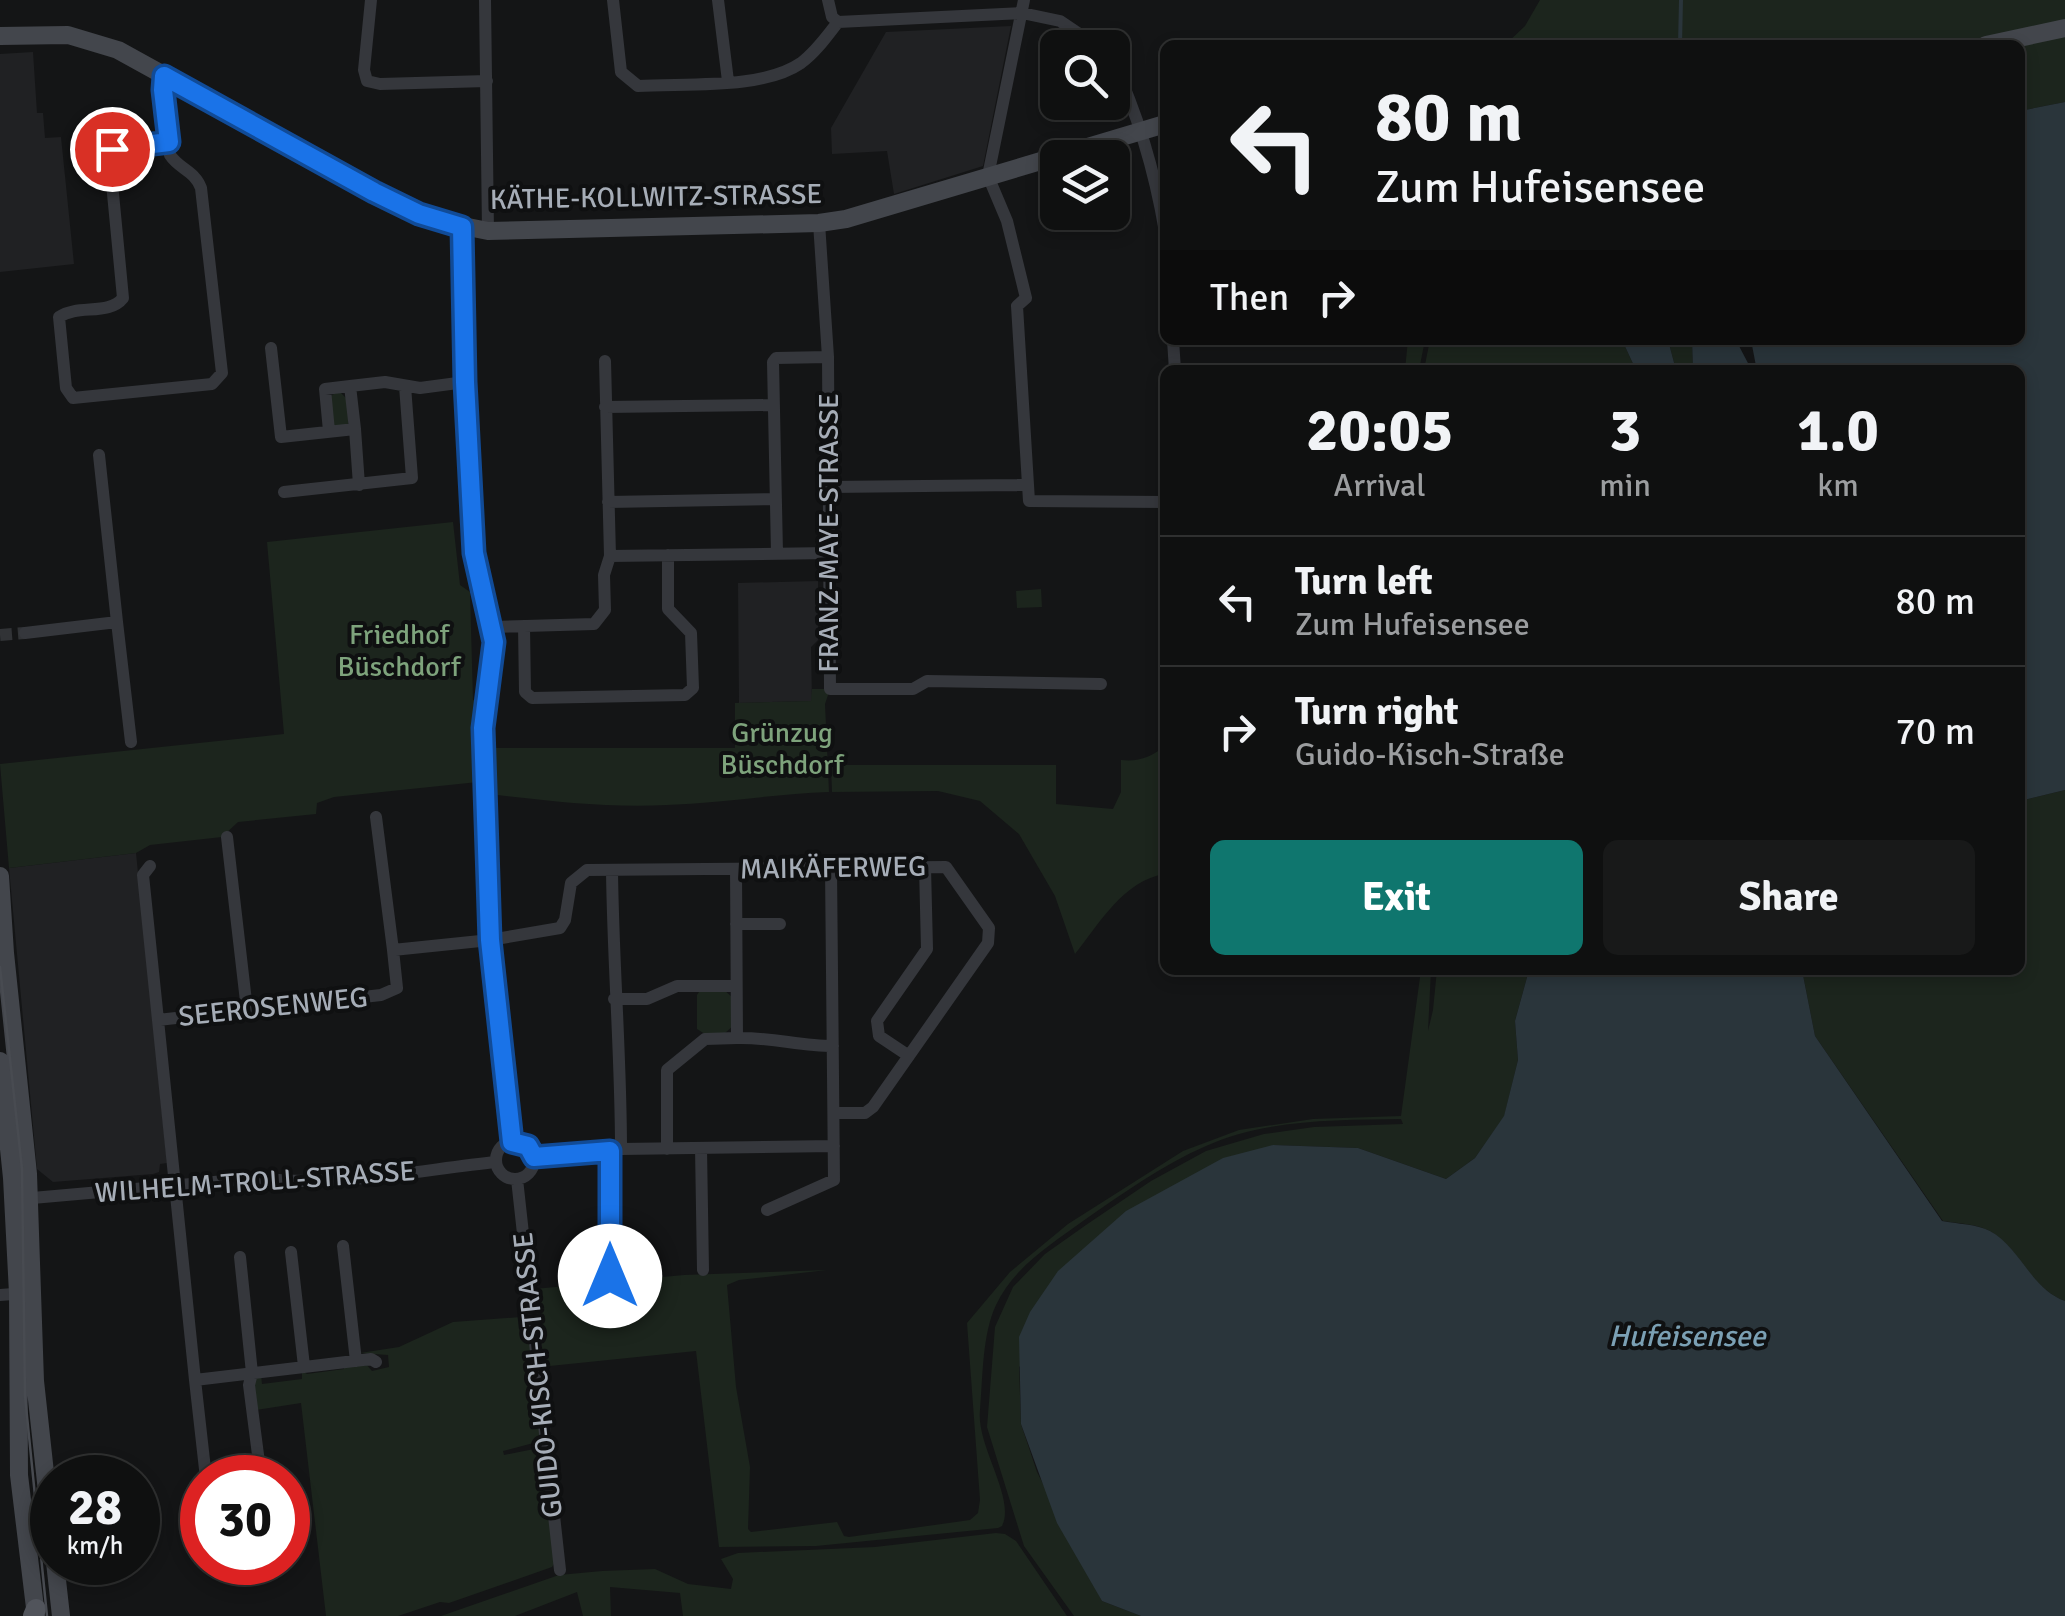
<!DOCTYPE html>
<meta charset="utf-8">
<style>
body{margin:0;font-family:Signika,sans-serif;background:#181919;color:#f1f3f6;height:100vh;display:flex;flex-direction:column;font-size:38px;white-space:nowrap}
*{box-sizing:border-box;margin:0}
p{font-size:32px;color:#9b9d9f}
.icon{flex:none;width:55px;height:55px;fill:none;stroke:currentColor;stroke-width:2;stroke-linecap:round;stroke-linejoin:round}
.map{position:relative;flex:1;overflow:hidden}
.side{position:absolute;left:1160px;top:365px;width:865px;height:610px;display:flex;flex-direction:column;background:#0f1010;border-radius:15px;box-shadow:0 5px 15px #0003,0 0 0 2px #2f3030}
.side>*{flex:none}
.banner{position:absolute;left:1160px;top:40px;width:865px;height:305px;border-radius:15px;box-shadow:0 5px 15px #0003,0 0 0 2px #2f3030;background:#0f1010;color:#f1f3f6;overflow:hidden}
.tools{position:absolute;left:1040px;top:30px;display:grid;gap:20px}
.tools a{display:grid;place-items:center;width:90px;height:90px;border-radius:15px;background:#0f1010;box-shadow:0 5px 15px #0003,0 0 0 2px #2f3030;font-size:50px}
.speed{position:absolute;left:30px;top:1455px;display:flex;gap:20px;font-size:50px;font-weight:700;text-align:center}
.speed>*{display:grid;place-content:center;width:130px;height:130px;border-radius:50%;background:#0f1010;box-shadow:0 5px 15px #0003,0 0 0 2px #2f3030;line-height:1}
.speed small{font-size:25px;font-weight:400}
.speed .limit{border:15px solid #d22;background:#fff;color:#111}
.pin{position:absolute;display:grid;place-items:center;width:85px;height:85px;color:#fff;margin:-42px;border:5px solid #fff;border-radius:50%;box-shadow:0 2px 10px #0007}
.me{position:absolute;width:110px;margin:-55px;rotate:0deg;stroke-linejoin:round;filter:drop-shadow(0 0 8px #0008)}
.turn{display:flex;align-items:center;gap:35px;height:210px;padding:0 50px;font-size:45px}
.turn .icon{width:130px;height:130px;stroke-width:2.5}
.turn b{display:block;font-size:70px;line-height:85px}
.then{display:flex;align-items:center;height:95px;padding:0 50px;background:#0003;gap:20px;font-size:38px}
.eta{display:flex;justify-content:space-evenly;align-items:center;height:170px;text-align:center}
.eta b{font-size:60px;font-weight:800;line-height:70px}
.action{display:flex;gap:20px;margin-top:auto;padding:20px 50px}
.action a{flex:1;height:115px;border-radius:15px;background:#0f766e;color:#fff;font-size:40px;font-weight:800;line-height:115px;text-align:center}
.action a+a{background:#181919;color:#f1f3f6}
ul{padding:0;list-style:none}
li{display:flex;align-items:center;gap:30px;height:130px;padding:0 50px;border-top:2px solid #2f3030}
li div{flex:1}
li b{display:block;font-size:38px}
li em{font-style:normal}
.map>svg:first-child{display:block}
.built{fill:#202123}
.green{fill:#1c251d}
.water{fill:#2a353b}
.lines{fill:none;stroke-linecap:round;stroke-linejoin:round}
.stream{stroke:#2a353b;stroke-width:4}
.street-tunnel{stroke:#313336;stroke-width:12;stroke-dasharray:12 6;stroke-linecap:butt}
.street{stroke:#35373c;stroke-width:12}
.secondary{stroke:#43464c;stroke-width:18}
.primary{stroke:#51545b;stroke-width:20}
.tram{stroke:#484b51;stroke-width:2.5}
.route-casing{stroke:#114b97;stroke-width:25}
.route{stroke:#1a73e8;stroke-width:18}
.labels{text-anchor:middle;dominant-baseline:central;stroke-width:8;stroke-linejoin:round;paint-order:stroke}
.street-label{font-size:28px;fill:#a6adb7;stroke:#0f1011}
.park-label{font-size:28px;fill:#7ea37c;stroke:#0f1011}
.water-label{font-size:30px;font-style:italic;fill:#7ba0b4;stroke:#0f1011}
</style>
<div class="map">
<svg width="2065" height="1616" viewBox="0 0 2065 1616">
<rect width="100%" height="100%" fill="#141516"/>
<path class="built" d="M1011 26 983 166 894 194 887 151 832 154 831 128 886 32Z
M33 52 37 113H43L45 138 61 137 74 264 0 272V54Z
M818 581V640L811 647 812 701 739 703 738 583Z
M136 853 167 1163 160 1164 159 1172 153 1174 53 1182 37 1169 9 868Z"/>
<path class="green" d="M1540 0H2065V21L1950 45H1505L1525 26Z
M2065 34V102L2020 111V45Z
M1408 340H1425L1419 370H1405Z
M1430 340H1622L1636 370H1424Z
M1668 340H1692L1693 370H1676Z
M339 391 348 400V424L345 428 333 425 329 397Z
M453 522 460 585 470 592 473 700 481 701 477 725 478 782 334 797 317 803 316 814 238 822 222 837 150 845 136 853 9 868 0 764 284 734 267 542Z
M1041 589 1042 607 1017 608 1016 591Z
M812 689H830L825 704 829 792C775 794 722 803 667 805 607 808 549 801 489 794L483 748H735V703L811 701Z
M1165 746V874C1124 880 1099 924 1075 954L1055 896 1019 834 980 801 938 791 832 792 831 765H1056V804L1113 809 1121 792V760C1139 762 1151 757 1165 746Z
M2065 790V1301C2030 1288 2021 1249 1990 1231 1977 1224 1957 1223 1943 1221L1815 1036 1802 970H2020V801Z
M1421 970H1431L1428 1031 1433 1010 1437 970H1529L1515 1021 1518 1060 1504 1117 1475 1158 1446 1179 1358 1148 1273 1145 1019 1367 1021 1424 1037 1472 1102 1601 1141 1616H1074L1024 1546 987 1427 995 1327 1013 1287 1045 1254 1086 1225 1151 1181 1206 1151 1264 1134 1314 1127 1403 1124 1401 1119C1337 1120 1266 1119 1206 1146 1162 1165 1122 1194 1083 1221 1050 1245 1014 1267 996 1305 982 1335 983 1377 980 1410 976 1446 1016 1498 1002 1526L998 1528 816 1546 719 1547 696 1351 540 1367 534 1289 684 1275 827 1270 739 1280 727 1285 736 1387 750 1467 748 1529 751 1532 837 1522 844 1536 849 1537 970 1520 978 1513 980 1500 967 1323 1010 1272 1068 1224 1183 1151 1239 1130 1313 1119 1401 1116Z
M724 990 732 997 733 1026 725 1033 705 1034 697 1029V995L699 992Z
M521 1317 524 1328 528 1327 541 1441 503 1451 504 1455 539 1448 542 1450 555 1562 552 1567 449 1603 440 1602 398 1616H326L301 1403 256 1410 253 1380 261 1375 262 1384 302 1379V1371L307 1374 344 1369V1366L365 1363 372 1371 389 1367 388 1355 360 1353 399 1347 453 1322Z
M996 1533 1005 1534 1016 1541 1067 1616H683L680 1593 610 1587 611 1616H583L577 1592 515 1616H441L559 1575 602 1571 655 1569 688 1584 731 1589 733 1579 721 1559 738 1553 875 1547Z"/>
<path class="water" d="M2065 102V790L2020 801V370H1754L1756 366 1751 340H2020V111Z
M1622 340H1668L1676 370H1636Z
M1692 340H1740L1739 346 1750 367 1744 370H1693Z
M1529 970H1802L1815 1036 1942 1221C1957 1224 1977 1224 1990 1231 2021 1248 2030 1288 2065 1301V1616H1141L1102 1601 1057 1523 1021 1424 1019 1337 1030 1312 1058 1271 1126 1211 1223 1158 1273 1145 1358 1148 1446 1179 1475 1158 1504 1116 1518 1060 1515 1021Z"/>
<g class="lines">
<path class="stream" d="M1680 45 1681 0"/>
<path class="street-tunnel" d="M0 635 25 633"/>
<path class="street" d="M371 0 364 70 367 81 380 84 487 81
M485 0 488 231
M613 0 621 72 638 86C685 83 762 90 801 63 816 52 827 36 838 22
M718 0 728 81
M828 0 832 17 838 22 1022 13 1060 21 1100 48
M1024 0 988 176 1007 221 1026 298 1017 306 1029 501 1165 502
M1112 59C1138 114 1155 173 1165 232
M165 76 163 91 170 155C179 169 195 171 201 188L222 373 212 384 73 398 66 388 59 317C78 304 109 316 123 298L109 152 116 148 169 142
M819 223 828 357 830 689H913L927 681 1101 684
M462 227 465 382 475 553 494 642 483 728 490 940 511 1142
M1173 340 1175 370
M271 348 281 437 355 429 350 386 385 382 420 388 465 382
M605 361 610 556
M605 407 774 405
M355 429 359 485
M329 431 325 389 350 386
M99 455 117 622
M829 487 1028 485
M284 492 412 478 405 386
M608 502 776 499
M777 553 773 362 776 358 828 357
M524 626 525 692 532 698 685 695 693 688 691 633 668 609V555
M493 627 594 624 605 610 604 575 610 556 830 553
M25 633 117 622 131 742
M376 817 393 950 490 940 560 928 565 920 571 883 587 870 946 867 989 928 988 943 873 1107 865 1113H834
M227 837 247 1010
M150 866 143 875 158 1020
M612 870C613 963 621 1056 621 1149
M736 924H780
M614 999H647L677 986H736
M737 1038C771 1037 800 1046 833 1046
M909 1056 879 1036 877 1021 927 949 925 867
M496 1160a19 19 0 1 1 38 0a19 19 0 1 1-38 0Z
M701 1148 703 1270
M667 1149V1070L705 1039 737 1038 736 869
M609 1151 610 1277
M534 1157 621 1149 834 1146
M517 1179 560 1570
M21 1199 258 1178C336 1188 419 1170 496 1162
M767 1210 834 1180 831 868
M343 1246 356 1361
M291 1252 304 1366
M240 1257 252 1373 249 1385 261 1478
M0 1295 26 1293
M376 1362 371 1359 195 1380 158 1020 381 995 397 988 393 950
M195 1380 206 1478"/>
<path class="secondary" d="M0 36 68 35 118 50 399 205 438 221 488 231 819 223 846 219 1165 124
M1986 45 2065 28
M0 876 5 953 28 1174 35 1381 52 1537
M0 1061 12 1178 18 1293 19 1475 36 1616
M55 1562 61 1616"/>
<path class="primary" d="M33 1616 36 1609"/>
<path class="tram" d="M0 967 22 1169 25 1396 47 1616"/>
</g>
<g class="lines">
<g class="route-casing">
<path id="route" d="M112 149 169 142 163 90 164 76 374 192 419 214 462 227 465 382 474 553 494 642 483 728 490 940 512 1142 528 1146 534 1157 610 1151V1276"/>
</g>
<use href="#route" class="route"/>
</g>
<g class="labels">
<g class="street-label">
<text transform="translate(656 197) rotate(-1)">KÄTHE-KOLLWITZ-STRASSE</text>
<text transform="translate(829 533) rotate(-90)">FRANZ-MAYE-STRASSE</text>
<text transform="translate(833 868) rotate(-1)">MAIKÄFERWEG</text>
<text transform="translate(273 1007) rotate(-6)">SEEROSENWEG</text>
<text transform="translate(255 1182) rotate(-4)">WILHELM-TROLL-STRASSE</text>
<text transform="translate(538 1375) rotate(-96)">GUIDO-KISCH-STRASSE</text>
</g>
<g class="park-label">
<text x="399" y="635">Friedhof<tspan x="399" dy="32">Büschdorf</tspan></text>
<text x="782" y="733">Grünzug<tspan x="782" dy="32">Büschdorf</tspan></text>
</g>
<g class="water-label">
<text x="1687" y="1336">Hufeisensee</text>
</g>
</g>
</svg>
<div class="tools">
<a><svg class="icon" aria-label="search" viewBox="0 0 24 24"><circle cx="10" cy="10" r="6"/><path d="M15 15l6 6"/></svg></a>
<a><svg class="icon" aria-label="layers" viewBox="0 0 24 24"><path d="M12 4l9 5-9 5-9-5zM3 14l9 5 9-5"/></svg></a>
</div>
<div class="speed"><div>28<small>km/h</small></div><div class="limit">30</div></div>
<div class="pin" style="left:112px;top:149px;background:#d93025"><svg class="icon" aria-label="arrive" viewBox="0 0 24 24"><path d="M6 21V4h12l-3 4 3 4H6"/></svg></div>
<svg class="me" style="left:610px;top:1276px" viewBox="-20 -20 40 40"><circle r="19" fill="#fff"/><path d="M0-13L10 11 0 6-10 11z" fill="#1a73e8"/></svg>
<div class="banner">
<div class="turn"><svg class="icon" aria-label="left" viewBox="0 0 24 24"><path d="M17 20v-9H6M10 6l-5 5 5 5"/></svg><div><b>80 m</b>Zum Hufeisensee</div></div>
<div class="then">Then<svg class="icon" aria-label="right" viewBox="0 0 24 24"><path d="M7 20v-9h11M14 6l5 5-5 5"/></svg></div>
</div>
<section class="side">
<div class="eta">
<div><b>20:05</b><p>Arrival</p></div>
<div><b>3</b><p>min</p></div>
<div><b>1.0</b><p>km</p></div>
</div>
<ul>
<li><svg class="icon" aria-label="left" viewBox="0 0 24 24"><path d="M17 20v-9H6M10 6l-5 5 5 5"/></svg><div><b>Turn left</b><p>Zum Hufeisensee</p></div><em>80 m</em></li>
<li><svg class="icon" aria-label="right" viewBox="0 0 24 24"><path d="M7 20v-9h11M14 6l5 5-5 5"/></svg><div><b>Turn right</b><p>Guido-Kisch-Straße</p></div><em>70 m</em></li>
</ul>
<div class="action"><a>Exit</a><a>Share</a></div>
</section>
</div>
